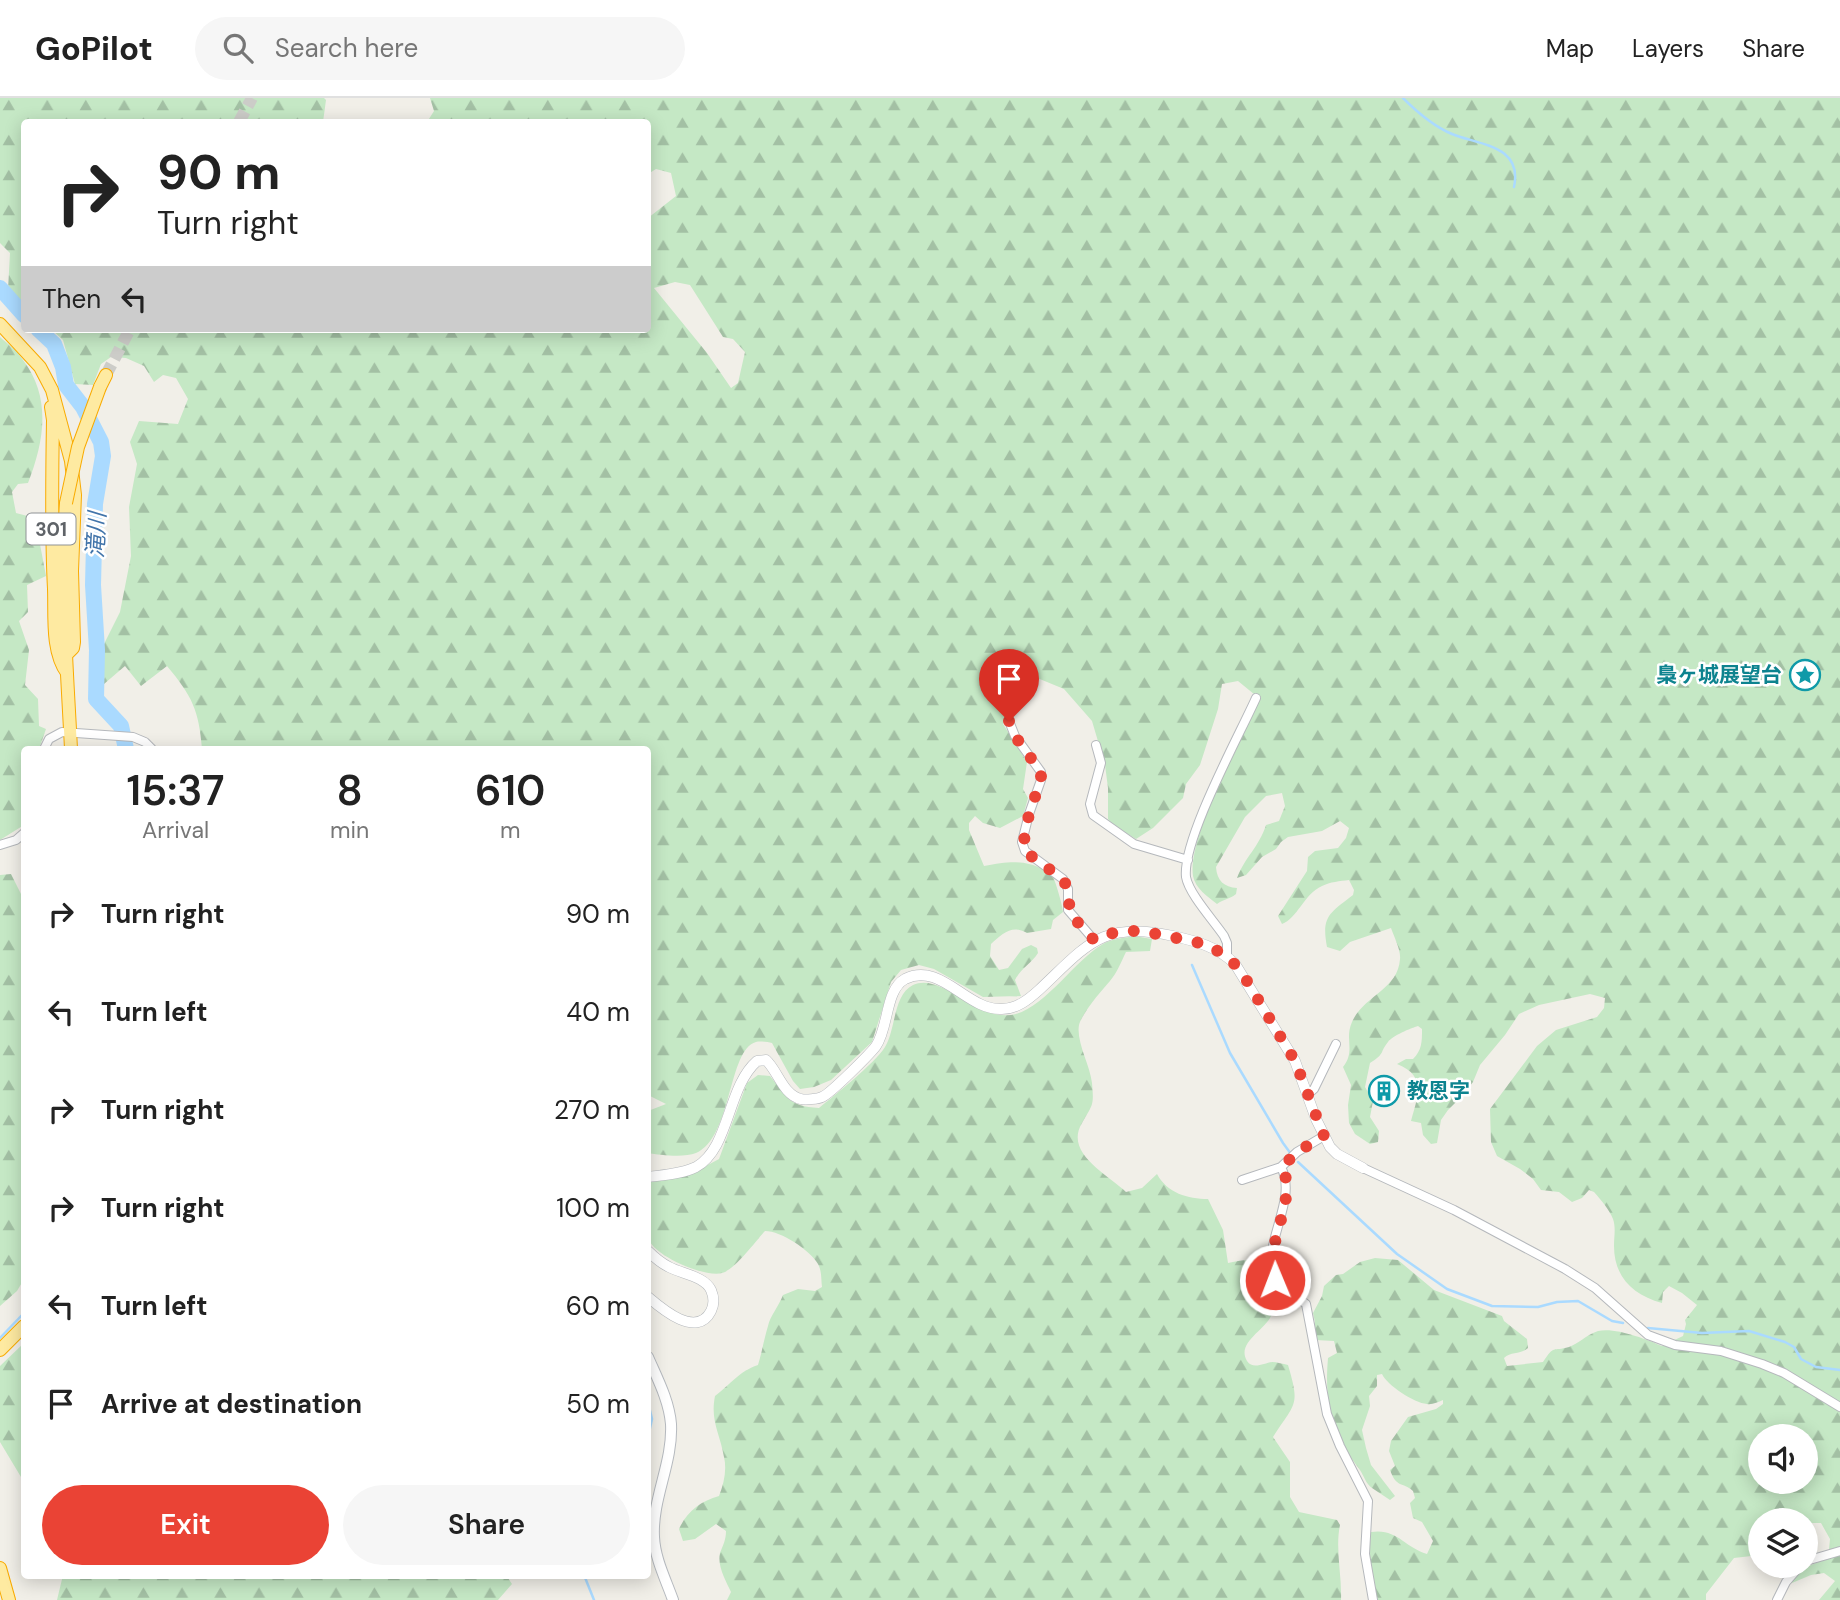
<!DOCTYPE html>
<meta charset="utf-8">
<style>
body{margin:0;font-family:"DM Sans","Noto Sans JP",sans-serif;background:#f6f6f6;color:#222;height:100vh;display:flex;flex-direction:column;font-size:26px;white-space:nowrap}
*{box-sizing:border-box;margin:0}
p{font-size:23px;color:#767676}
.icon{flex:none;width:38px;height:38px;fill:none;stroke:currentColor;stroke-width:2;stroke-linecap:round;stroke-linejoin:round}
.map{position:relative;flex:1;overflow:hidden}
.sheet{position:absolute;left:21px;top:648px;width:630px;height:833px;display:flex;flex-direction:column;background:#fff;border-radius:7px;box-shadow:0 4px 18px #0003}
.sheet>*{flex:none}
.banner{position:absolute;left:21px;top:21px;width:630px;height:214px;border-radius:7px;box-shadow:0 4px 18px #0003;background:#fff;color:#222;overflow:hidden}
.buttons{position:absolute;left:1748px;top:1326px;display:grid;gap:14px}
.buttons a{display:grid;place-items:center;width:70px;height:70px;border-radius:50%;background:#fff;box-shadow:0 4px 18px #0003;font-size:35px}
.pin{position:absolute;display:grid;place-items:center;width:60px;height:60px;color:#fff;margin:-72px -30px;border-radius:50% 50% 50% 0;rotate:-45deg;box-shadow:0 0 7px #0007}
.pin .icon{rotate:45deg}
.me{position:absolute;width:77px;margin:-38px;rotate:359deg;stroke-linejoin:round;filter:drop-shadow(0 0 5px #0008)}
.turn{display:flex;align-items:center;gap:24px;height:147px;padding:0 21px;font-size:32px}
.turn .icon{width:91px;height:91px;stroke-width:2.5}
.turn b{display:block;font-size:49px;line-height:60px}
.then{display:flex;align-items:center;height:66px;padding:0 21px;background:#0003;gap:14px;font-size:26px}
.eta{display:flex;justify-content:space-evenly;align-items:center;height:119px;text-align:center}
.eta b{font-size:42px;font-weight:600;line-height:49px}
.action{display:flex;gap:14px;margin-top:auto;padding:14px 21px}
.action a{flex:1;height:80px;border-radius:42px;background:#ea4335;color:#fff;font-size:28px;font-weight:600;line-height:80px;text-align:center}
.action a+a{background:#f6f6f6;color:#222}
ul{padding:0;list-style:none}
li{display:flex;align-items:center;gap:21px;height:98px;padding:0 21px}
li div{flex:1}
li b{display:block;font-size:26px}
li em{font-style:normal}
header{display:flex;align-items:center;gap:42px;box-sizing:border-box;height:98px;padding:0 35px;background:#fff;border-bottom:2px solid #e0e0e0}
header strong{font-size:33px}
nav{display:flex;gap:38px;margin-inline-start:auto;font-size:24px}
.search{width:490px;height:63px;background:#f6f6f6;display:flex;align-items:center;gap:18px;box-sizing:border-box;padding:0 24px;border-radius:38px;color:#767676;font-size:26px}
.map>svg:first-child{display:block}
.forest{fill:url(#forest-firs);fill-rule:evenodd}
.lines{fill:none;stroke-linecap:round;stroke-linejoin:round}
.stream{stroke:#aadaff;stroke-width:2.5}
.river{stroke:#aadaff;stroke-width:16}
.trunk-tunnel{stroke:#ccccc8;stroke-width:12;stroke-dasharray:12 6;stroke-linecap:butt}
.minor-casing{stroke:#b5b8bc;stroke-width:10}
.tertiary-casing{stroke:#b5b8bc;stroke-width:11}
.secondary-casing{stroke:#b6babf;stroke-width:12}
.trunk-casing{stroke:#f9ab00;stroke-width:14}
.minor{stroke:#fff;stroke-width:8}
.tertiary{stroke:#fff;stroke-width:10}
.secondary{stroke:#fff;stroke-width:10}
.trunk{stroke:#feeaa1;stroke-width:12}
.trunk-bridge-casing{stroke:#f9ab00;stroke-width:14;stroke-linecap:butt}
.trunk-bridge{stroke:#feeaa1;stroke-width:12}
.route{stroke:#ea4335;stroke-width:12;stroke-dasharray:0 21.6}
.labels{text-anchor:middle;dominant-baseline:central;stroke-width:5;stroke-linejoin:round;paint-order:stroke}
.shield{fill:#fff;stroke:#8f9295;stroke-width:2}
.shield-label{font-size:19px;font-weight:bold;fill:#5f6368}
.culture-label{font-size:21px;font-weight:bold;fill:#0d838f;stroke:#fff;text-anchor:end}
.water-label{font-size:23px;font-style:italic;fill:#4174aa;stroke:#fff}
</style>
<header>
<strong>GoPilot</strong>
<div class="search"><svg class="icon" aria-label="search" viewBox="0 0 24 24"><circle cx="10" cy="10" r="6"/><path d="M15 15l6 6"/></svg>Search here</div>
<nav><a>Map</a><a>Layers</a><a>Share</a></nav>
</header>
<div class="map">
<svg width="1840" height="1502" viewBox="0 0 1840 1502">
<defs>
<pattern id="forest-firs" width="22" height="20" patternUnits="userSpaceOnUse" patternTransform="scale(1.75)"><rect width="22" height="20" fill="#c5e8c5"/><path d="M5 1l3.5 6h-7zM16 11l3.5 6h-7z" fill="#a3c0a4"/></pattern>
</defs>
<rect width="100%" height="100%" fill="#f1efe8"/>
<path class="forest" d="M0 0H324L326 2 323 24H24V207L8 192 10 155 0 145Z
M430 0H1840V1502H1819L1835 1483 1824 1475 1811 1477 1792 1485C1796 1471 1815 1465 1828 1461L1830 1441 1821 1425H1811L1806 1429V1423H1760V1457L1734 1460 1706 1496V1502H1378L1368 1467 1371 1434C1397 1430 1404 1449 1427 1456L1433 1443 1422 1424 1413 1420 1410 1405 1415 1400 1413 1393C1402 1383 1397 1391 1390 1372L1395 1368 1389 1353 1391 1343 1408 1319 1436 1311 1443 1306V1302C1438 1304 1432 1307 1427 1306 1414 1305 1387 1287 1382 1276L1377 1277V1288L1369 1298 1370 1308 1362 1332 1366 1350 1371 1367 1395 1398 1390 1402C1384 1398 1378 1394 1372 1390 1366 1386 1364 1378 1360 1372 1332 1335 1324 1306 1328 1260L1337 1255 1334 1243 1315 1242 1312 1228 1315 1224 1313 1215 1322 1198 1324 1188 1336 1177 1343 1176 1360 1164 1375 1160 1398 1162 1434 1192 1502 1218 1504 1223 1527 1241 1528 1250C1520 1257 1511 1253 1504 1260L1507 1268 1543 1264C1555 1246 1552 1254 1569 1249 1578 1246 1586 1237 1598 1233 1615 1229 1646 1241 1662 1248L1683 1238 1686 1226 1685 1222 1697 1207 1682 1195 1669 1188 1663 1194 1662 1205C1633 1197 1614 1179 1614 1148 1614 1138 1616 1130 1613 1121 1609 1111 1601 1102 1594 1094L1589 1092 1582 1100 1572 1104 1559 1094 1541 1092 1533 1081 1520 1071 1497 1058 1491 1044 1490 1011 1537 948 1556 932 1597 919 1604 910 1605 900 1590 896 1539 907 1519 916 1505 937 1480 967 1473 984 1463 997 1448 1012 1441 1022 1437 1045 1431 1046 1423 1037 1421 1025 1411 1023C1418 997 1427 978 1397 966L1406 961H1413C1422 952 1422 944 1422 931L1418 928C1411 930 1392 938 1388 944 1379 955 1386 955 1370 965L1365 989 1373 1003 1370 1019 1379 1033 1378 1044 1370 1046 1355 1036 1349 1025 1348 1007 1351 987 1343 969C1356 952 1344 942 1352 924 1363 898 1398 892 1400 861 1401 852 1394 839 1391 830L1350 844 1340 853 1327 849C1321 818 1330 815 1353 797L1354 792 1349 782C1340 783 1330 784 1322 788 1304 796 1297 821 1282 826L1278 818 1307 773 1308 759 1315 753 1338 750 1346 740 1349 730 1340 723 1322 733 1288 739 1281 744 1276 751 1262 759 1246 777 1237 780C1245 759 1259 749 1266 727L1279 723 1285 708 1282 695 1266 698 1245 719 1216 769C1217 783 1224 789 1237 790L1236 796C1230 801 1224 801 1217 806 1208 799 1195 790 1193 778 1187 740 1242 638 1260 601L1238 583 1222 586 1218 611 1200 667 1186 686 1183 700 1153 730 1136 741 1113 727 1108 721V690L1105 667 1092 623 1064 591 1030 577 1025 586 1023 601 1009 611 1003 626 1027 664 1023 691 1028 700 1023 718 1000 730 983 725 975 718 969 725V732L984 768C1012 763 1027 761 1052 776 1055 782 1063 808 1063 814L1053 822 1051 831 1027 835C1012 826 1002 836 991 846L990 858 999 872 1008 870 1022 851 1031 847 1037 850 1038 855C1031 866 1021 870 1015 882L1021 898 983 899 934 871 919 867 901 872 891 884 872 944 831 982 814 989 800 991 793 983 772 945C768 944 760 943 756 944 728 951 732 1040 696 1055 684 1060 660 1057 648 1055V1013L666 1006 648 997V651H202C199 612 192 598 167 568L141 588 125 568 104 586V546L120 514 131 458 129 409 137 366 130 344 139 323 178 326 188 301 176 280 163 277 154 284 144 268 126 260 111 259 101 266 93 287 75 286 63 242 51 231H648V120L676 98 671 75 656 71 648 76V24H427L434 13ZM675 184 690 187 723 239 733 241 745 254 738 285 731 290 707 255 654 190ZM1760 1339H1806V1384H1760Z
M0 239C8 246 17 253 23 262 52 300 44 344 28 385L18 386 12 394 16 415 35 420 46 478 27 487 28 514 19 523 29 552 25 587 38 601 39 628 46 631 39 651H24V727L0 742Z
M11 776 22 798 24 797V1181L17 1193 0 1208V777Z
M1134 838 1152 841 1150 853 1126 854C1121 864 1117 875 1110 883 1102 892 1082 915 1079 927 1076 944 1090 967 1092 985 1094 1008 1093 1006 1082 1025 1064 1055 1107 1076 1126 1094L1142 1090 1157 1076C1167 1095 1188 1101 1208 1101L1223 1132 1228 1165C1238 1163 1250 1160 1260 1164 1277 1171 1277 1204 1271 1218 1265 1232 1236 1245 1247 1263 1253 1272 1264 1265 1272 1264 1277 1264 1283 1266 1288 1267 1300 1308 1296 1304 1273 1339L1290 1364V1399L1299 1414 1337 1422 1340 1427C1335 1451 1342 1477 1341 1502H727L731 1494C726 1483 717 1468 720 1455 723 1447 726 1442 726 1433L716 1426 695 1441 683 1443 679 1431C687 1413 701 1403 719 1398 724 1385 727 1372 724 1359 720 1335 710 1323 715 1298 731 1286 738 1274 758 1267 762 1254 764 1241 768 1228 770 1218 779 1208 783 1197L798 1191 815 1193 822 1189C821 1182 822 1173 818 1166 810 1152 781 1133 765 1133 755 1144 735 1172 722 1175 705 1180 651 1157 648 1139 645 1121 648 1101 648 1084L689 1077 719 1061 747 985 758 977 770 978C788 1000 788 1008 819 1010 835 997 875 965 885 949 896 931 893 897 913 887 942 873 978 926 1016 916 1047 907 1075 862 1103 846 1111 841 1124 840 1134 838Z
M24 1245V1384L0 1344V1268Z
M63 1477H506L512 1486 498 1502H57Z"/>
<g class="lines">
<path class="stream" d="M1403 0C1417 14 1433 28 1452 36 1479 47 1523 47 1514 89
M1192 867 1230 955 1283 1045 1291 1056
M1298 1064 1397 1156 1447 1191 1492 1208 1538 1209 1557 1204 1578 1203 1612 1223 1623 1225
M1648 1230 1702 1235 1749 1233 1785 1244 1794 1249 1801 1261 1816 1269 1840 1272
M0 1240 24 1215
M648 1304 652 1321 648 1339
M584 1477 594 1502"/>
<path class="river" d="M0 190 24 217
M38 231 54 246 63 269 66 287 83 309 101 344 103 358 95 406 93 487 97 552 96 601 121 628 126 651"/>
<path class="trunk-tunnel" d="M239 24 252 0
M106 277 130 231"/>
<g class="minor-casing">
<path id="minor" d="M1009 623 1015 638 1041 674V682L1029 716 1022 744 1025 753 1063 781 1068 791V812L1094 842
M1096 647 1101 665 1090 706 1093 717 1134 746 1188 762
M44 651 49 641 62 634 133 639 145 644 152 651
M0 747 16 742 24 735
M1227 858V845L1224 838C1214 823 1189 796 1186 779 1182 742 1239 638 1256 600
M1307 997 1314 991 1336 946
M1281 1069C1300 1105 1254 1154 1278 1189 1285 1198 1298 1199 1306 1206L1327 1316 1340 1348 1368 1403 1365 1456 1373 1502
M1363 1070 1454 1112 1565 1171 1595 1190 1648 1237 1675 1247 1721 1253 1762 1266 1784 1275 1840 1309
M1242 1082 1281 1069 1297 1054 1324 1038
M1806 1463 1840 1453
M1777 1502 1786 1484 1800 1468"/>
</g>
<g class="tertiary-casing">
<path id="tertiary" d="M648 1079C663 1077 682 1076 696 1069 730 1050 727 989 757 963L766 962C778 973 783 997 801 1001 805 1002 818 1001 822 999 830 996 870 956 876 948 889 929 885 892 905 881 941 863 967 913 1002 911 1017 911 1029 901 1039 892 1087 847 1102 822 1173 838 1196 843 1218 849 1235 866L1295 963 1316 1021 1330 1049 1337 1056 1363 1070
M648 1153C654 1159 661 1165 669 1169 682 1176 704 1178 711 1192 714 1199 714 1207 711 1213 697 1241 662 1211 648 1199"/>
</g>
<g class="secondary-casing">
<path id="secondary" d="M648 1259C657 1280 669 1302 671 1326 673 1365 652 1400 654 1439 655 1461 666 1482 673 1502"/>
</g>
<g class="trunk-casing">
<path id="trunk" d="M0 226 40 269 52 292 71 363 75 397 72 473 74 544 73 550 66 557
M100 289 106 277
M51 309 53 322C52 379 51 434 54 491 55 517 51 553 67 575
M66 405C60 487 67 569 71 651
M0 1252 24 1228
M0 1470 9 1502"/>
</g>
<use href="#minor" class="minor"/>
<use href="#tertiary" class="tertiary"/>
<use href="#secondary" class="secondary"/>
<use href="#trunk" class="trunk"/>
<g class="trunk-bridge-casing">
<path id="trunk-bridge" d="M66 405 78 349 100 289"/>
</g>
<use href="#trunk-bridge" class="trunk-bridge"/>
</g>
<g class="lines">
<path class="route" d="M1009 623 1015 638 1041 674V682L1029 716 1023 748 1027 755 1063 781 1068 791 1070 816 1094 842 1113 835 1135 833 1152 835 1205 846 1227 858 1241 873 1295 963 1324 1038 1297 1054 1282 1069C1299 1103 1263 1144 1275 1182"/>
</g>
<defs>
<g id="sight-ring" transform="scale(1.575)"><circle r="9.5" fill="#fff" stroke="#0f9aa8" stroke-width="1.5"/><path d="M0-6L1.8-2.2L6-1.7L2.9 1.2L3.7 5.4L0 3.3L-3.7 5.4L-2.9 1.2L-6-1.7L-1.8-2.2Z" fill="#0f9aa8"/></g>
<g id="building-ring" transform="scale(1.575)"><circle r="9.5" fill="#fff" stroke="#0f9aa8" stroke-width="1.5"/><path d="M-4-6H4V6H1V3H-1V6H-4ZM-2.5-4.3h1.7v1.8h-1.7ZM.8-4.3h1.7v1.8H.8ZM-2.5-1h1.7V.8h-1.7ZM.8-1h1.7V.8H.8Z" fill="#0f9aa8"/></g>
</defs>
<g fill-rule="evenodd">
<use href="#sight-ring" x="1805" y="577"/>
<use href="#building-ring" x="1384" y="993"/>
</g>
<g class="labels">
<rect class="shield" x="26.5" y="415.5" width="49" height="31" rx="5"/>
<g class="shield-label">
<text x="51" y="431">301</text>
</g>
<g class="culture-label">
<text x="1782" y="577">梟ヶ城展望台</text>
<text x="1407" y="993" text-anchor="start">教恩字</text>
</g>
<g class="water-label">
<text transform="translate(96 437) rotate(-87)">滝川</text>
</g>
</g>
</svg>
<div class="buttons">
<a><svg class="icon" aria-label="sound" viewBox="0 0 24 24"><path d="M4 9h4l5-4v14l-5-4H4zM17 9q2 3 0 6"/></svg></a>
<a><svg class="icon" aria-label="layers" viewBox="0 0 24 24"><path d="M12 4l9 5-9 5-9-5zM3 14l9 5 9-5"/></svg></a>
</div>
<div class="pin" style="left:1009px;top:623px;background:#d93025"><svg class="icon" aria-label="arrive" viewBox="0 0 24 24"><path d="M6 21V4h12l-3 4 3 4H6"/></svg></div>
<svg class="me" style="left:1275px;top:1182px" viewBox="-20 -20 40 40"><circle r="17" fill="#ea4335" stroke="#fff" stroke-width="3"/><path d="M0-11L8 9 0 5-8 9z" fill="#fff"/></svg>
<div class="banner">
<div class="turn"><svg class="icon" aria-label="right" viewBox="0 0 24 24"><path d="M7 20v-9h11M14 6l5 5-5 5"/></svg><div><b>90 m</b>Turn right</div></div>
<div class="then">Then<svg class="icon" aria-label="left" viewBox="0 0 24 24"><path d="M17 20v-9H6M10 6l-5 5 5 5"/></svg></div>
</div>
<section class="sheet">
<div class="eta">
<div><b>15:37</b><p>Arrival</p></div>
<div><b>8</b><p>min</p></div>
<div><b>610</b><p>m</p></div>
</div>
<ul>
<li><svg class="icon" aria-label="right" viewBox="0 0 24 24"><path d="M7 20v-9h11M14 6l5 5-5 5"/></svg><div><b>Turn right</b></div><em>90 m</em></li>
<li><svg class="icon" aria-label="left" viewBox="0 0 24 24"><path d="M17 20v-9H6M10 6l-5 5 5 5"/></svg><div><b>Turn left</b></div><em>40 m</em></li>
<li><svg class="icon" aria-label="right" viewBox="0 0 24 24"><path d="M7 20v-9h11M14 6l5 5-5 5"/></svg><div><b>Turn right</b></div><em>270 m</em></li>
<li><svg class="icon" aria-label="right" viewBox="0 0 24 24"><path d="M7 20v-9h11M14 6l5 5-5 5"/></svg><div><b>Turn right</b></div><em>100 m</em></li>
<li><svg class="icon" aria-label="left" viewBox="0 0 24 24"><path d="M17 20v-9H6M10 6l-5 5 5 5"/></svg><div><b>Turn left</b></div><em>60 m</em></li>
<li><svg class="icon" aria-label="arrive" viewBox="0 0 24 24"><path d="M6 21V4h12l-3 4 3 4H6"/></svg><div><b>Arrive at destination</b></div><em>50 m</em></li>
</ul>
<div class="action"><a>Exit</a><a>Share</a></div>
</section>
</div>
